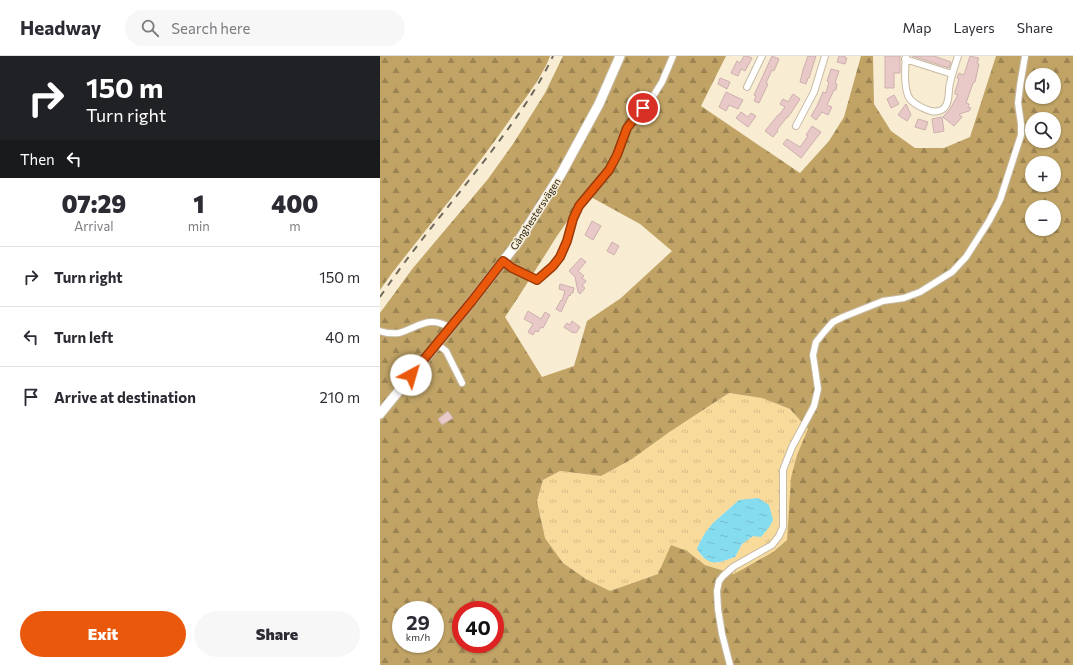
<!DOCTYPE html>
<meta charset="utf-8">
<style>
body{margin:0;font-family:Commissioner,sans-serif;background:#f7f7f7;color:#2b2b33;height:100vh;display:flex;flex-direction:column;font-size:15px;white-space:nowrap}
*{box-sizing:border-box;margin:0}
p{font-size:13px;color:#7c7c81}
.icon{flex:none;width:22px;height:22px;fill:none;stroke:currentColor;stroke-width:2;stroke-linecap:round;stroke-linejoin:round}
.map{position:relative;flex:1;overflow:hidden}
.panel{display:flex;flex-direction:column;background:#fff;width:380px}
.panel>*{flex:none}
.hud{background:#202124;color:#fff;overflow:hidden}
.controls{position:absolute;left:645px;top:12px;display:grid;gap:8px}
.controls a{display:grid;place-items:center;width:36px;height:36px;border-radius:50%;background:#fff;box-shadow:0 1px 3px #0004;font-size:20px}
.speed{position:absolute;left:12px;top:545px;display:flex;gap:8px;font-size:20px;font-weight:700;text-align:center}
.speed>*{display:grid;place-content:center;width:52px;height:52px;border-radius:50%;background:#fff;box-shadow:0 1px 3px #0004;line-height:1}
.speed small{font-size:10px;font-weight:400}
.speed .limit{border:6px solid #d22;background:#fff;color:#111}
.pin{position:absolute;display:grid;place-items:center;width:34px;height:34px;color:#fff;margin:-17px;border:2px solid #fff;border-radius:50%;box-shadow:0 1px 4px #0007}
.me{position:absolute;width:44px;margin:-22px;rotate:39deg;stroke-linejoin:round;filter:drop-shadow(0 0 3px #0008)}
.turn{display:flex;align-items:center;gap:14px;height:84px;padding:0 20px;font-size:18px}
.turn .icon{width:52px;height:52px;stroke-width:2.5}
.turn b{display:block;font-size:28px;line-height:34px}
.then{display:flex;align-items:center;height:38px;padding:0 20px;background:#0003;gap:8px;font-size:15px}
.eta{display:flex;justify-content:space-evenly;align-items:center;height:68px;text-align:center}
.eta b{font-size:24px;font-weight:800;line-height:28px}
.primary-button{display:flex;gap:8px;margin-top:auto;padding:8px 20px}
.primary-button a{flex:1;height:46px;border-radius:24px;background:#ea580c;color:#fff;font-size:16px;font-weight:800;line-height:46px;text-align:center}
.primary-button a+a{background:#f7f7f7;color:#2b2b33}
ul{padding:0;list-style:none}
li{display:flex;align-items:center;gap:12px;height:60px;padding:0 20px;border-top:1px solid #e1e1e2}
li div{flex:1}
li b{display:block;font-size:15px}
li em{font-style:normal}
header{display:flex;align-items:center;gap:24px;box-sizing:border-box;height:56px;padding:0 20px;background:#fff;border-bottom:1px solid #e1e1e2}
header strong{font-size:19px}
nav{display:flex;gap:22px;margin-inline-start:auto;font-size:14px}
.search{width:280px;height:36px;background:#f7f7f7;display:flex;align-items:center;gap:10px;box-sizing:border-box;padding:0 14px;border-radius:22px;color:#7c7c81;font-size:15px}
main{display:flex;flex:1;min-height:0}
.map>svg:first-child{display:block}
.grass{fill:url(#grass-tufts);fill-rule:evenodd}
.forest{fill:url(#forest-firs);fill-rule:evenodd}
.water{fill:url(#water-ripples)}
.building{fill:#e8c9c7;stroke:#cdafad}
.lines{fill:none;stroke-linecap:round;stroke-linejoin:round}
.street-casing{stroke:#c6baa2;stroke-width:8}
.secondary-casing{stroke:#c6baa2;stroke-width:11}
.street{stroke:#fff;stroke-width:6}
.secondary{stroke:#fff;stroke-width:9}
.rail{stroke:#70695a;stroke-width:2;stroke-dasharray:7 7;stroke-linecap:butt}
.route-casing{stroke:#983908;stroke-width:10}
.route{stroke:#ea580c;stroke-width:7}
.labels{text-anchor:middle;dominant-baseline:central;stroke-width:3;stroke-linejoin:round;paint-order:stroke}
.street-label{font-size:10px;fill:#201c13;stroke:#f8ecd3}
</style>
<header>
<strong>Headway</strong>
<div class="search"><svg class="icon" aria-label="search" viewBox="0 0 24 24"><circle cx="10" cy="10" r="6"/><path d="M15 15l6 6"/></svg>Search here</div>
<nav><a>Map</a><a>Layers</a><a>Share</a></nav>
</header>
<main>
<section class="panel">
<div class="hud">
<div class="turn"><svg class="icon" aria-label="right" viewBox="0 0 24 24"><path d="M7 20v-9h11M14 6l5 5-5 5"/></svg><div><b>150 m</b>Turn right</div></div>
<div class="then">Then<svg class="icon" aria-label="left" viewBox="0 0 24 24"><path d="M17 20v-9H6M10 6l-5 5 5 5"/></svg></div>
</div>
<div class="eta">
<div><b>07:29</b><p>Arrival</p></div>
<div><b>1</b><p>min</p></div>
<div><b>400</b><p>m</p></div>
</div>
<ul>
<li><svg class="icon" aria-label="right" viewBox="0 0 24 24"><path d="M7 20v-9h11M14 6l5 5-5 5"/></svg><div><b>Turn right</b></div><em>150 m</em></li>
<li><svg class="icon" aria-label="left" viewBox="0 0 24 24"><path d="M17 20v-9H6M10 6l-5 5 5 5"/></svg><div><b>Turn left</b></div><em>40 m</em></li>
<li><svg class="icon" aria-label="arrive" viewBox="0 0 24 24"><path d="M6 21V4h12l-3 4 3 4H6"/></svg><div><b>Arrive at destination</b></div><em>210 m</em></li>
</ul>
<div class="primary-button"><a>Exit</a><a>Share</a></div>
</section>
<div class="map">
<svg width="693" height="609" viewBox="0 0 693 609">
<defs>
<pattern id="grass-tufts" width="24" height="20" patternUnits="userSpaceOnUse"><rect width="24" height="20" fill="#f8da9b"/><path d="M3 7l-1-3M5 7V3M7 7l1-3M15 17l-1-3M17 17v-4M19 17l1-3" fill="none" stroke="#d4ba85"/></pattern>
<pattern id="forest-firs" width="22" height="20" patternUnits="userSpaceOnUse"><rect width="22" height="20" fill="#c0a365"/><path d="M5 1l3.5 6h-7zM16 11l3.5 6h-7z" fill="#9c8452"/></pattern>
<pattern id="water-ripples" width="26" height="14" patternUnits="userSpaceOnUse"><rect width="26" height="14" fill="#85dcef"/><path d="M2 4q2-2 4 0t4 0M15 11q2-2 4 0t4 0" fill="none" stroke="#73bccc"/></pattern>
</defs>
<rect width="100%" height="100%" fill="#f8ecd3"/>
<path class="grass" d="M349 337 382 342 410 353 429 373 417 399 407 484 393 496 354 518 325 509 307 495 278 518 230 535 206 523 183 507 165 482 157 445 163 424 180 415 221 420 252 403 288 377ZM359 444 393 464 384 478C366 481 363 485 355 501L338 507 322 501 317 493C324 472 343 458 359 444Z"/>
<path class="forest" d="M0 0H170C163 20 144 44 131 62 94 115 52 166 12 217L0 234Z
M183 0H346L321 50 420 117 449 85 464 61 481 0H493L494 48 511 75 535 92H564L590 81 616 0H693V609H0V257L33 212 108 123 133 88 165 37ZM652 19H674V41H652ZM652 63H674V85H652ZM652 107H674V129H652ZM205 140H209L260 168 292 195 241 242 207 265 194 310 162 321 125 261 139 240 177 180ZM652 151H674V173H652ZM349 337 382 342 410 353 428 373 417 399 411 422 407 484 393 496 354 518 325 509 307 495 291 489 278 518 230 535 206 523 183 507 165 482 157 445 163 424 180 415 221 420 252 403 288 377ZM21 554H55V588H21ZM81 554H115V588H81Z"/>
<path class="water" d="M378 442 389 449 393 464 390 470 381 481 373 480 362 488 355 501C337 507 329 512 317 493L320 486 325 477 333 467 359 444Z"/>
<path class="building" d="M364 0H367L372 2 365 15 361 13 358 20 351 17 357 5 360 7Z
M392 0 399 3 394 15 392 14 386 27 388 28 379 47 374 45 376 40 374 39Z
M428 0H436L429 22H428L426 28 420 26 423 14V13L424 11Z
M459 0H465V2H467L465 8 457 6Z
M505 0H520V17H514V32H505Z
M532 0H554L571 6 569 12Z
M590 0 599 2 597 7 599 8 595 26 593 27 586 47 589 48 588 51 591 52 589 55 579 58 582 61 574 70 563 61 570 53 578 39 575 38V36L579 23 577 22 579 17 584 19Z
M451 13 459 15 455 27 457 28 456 34H454L447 49 452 51 448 59 442 56 436 64 431 60 437 50 443 36 446 37 449 26 447 25Z
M340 22 350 26 347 33 338 28Z
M346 36 363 44 358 53 349 49 346 55 339 51Z
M413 38 420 43 411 57 407 62V61L397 74 398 75 393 81 385 75 398 59H399L405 51 400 48 403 43 408 46Z
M514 39 519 48 511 52 507 43Z
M526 48 531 59 527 65 518 59Z
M361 56 368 61 371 57 376 60 368 71 356 62Z
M562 61 564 75 554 77 552 63Z
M538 63 548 66 545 74 535 71Z
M432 70 441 76 421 102 403 88 407 83 420 91 428 80 426 79Z
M212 165 221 170 213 184 205 179Z
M232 186 239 190 234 199 227 195Z
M201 202 206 206 198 215 204 220 202 222 206 225 202 230 205 232 200 238 198 236 195 221 189 215Z
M180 228 194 232 193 237H191L190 240 189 239 181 256 176 253 181 244 182 245 185 235 179 233Z
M148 255 161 263 165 256 170 259 163 272 161 271 158 276 155 275 153 279 148 276 153 268 144 263Z
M192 265 200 271 196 277 193 276V277L184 271 187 267 190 269Z
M68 355 73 362 62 369 58 363Z"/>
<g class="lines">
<g class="street-casing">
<path id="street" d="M526 0C525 11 523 34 530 43 532 46 536 48 539 50 543 52 546 54 551 55 556 56 561 56 565 51 570 45 568 34 570 27 572 18 575 9 578 0
M525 3 572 18
M367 31 382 0
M416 70 434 36 445 0
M123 205 132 212 157 224 173 210 180 201 187 185 193 163 199 150 229 114 237 99 247 72 272 42 282 26 293 0
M0 275C6 277 12 278 19 277 37 272 50 258 70 272
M57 288 66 295 82 327
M350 609 342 578 338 553 337 535 339 525 343 520 353 511 392 489 399 480 403 471V414L412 391 434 350 438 333 433 299 436 286 444 276 453 266 463 261 503 245 524 242 540 236 572 216 586 201 609 165 620 144 641 79V68L638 47 640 30 645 0"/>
</g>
<g class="secondary-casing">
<path id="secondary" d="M0 358 92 245 138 186 181 118 219 48 240 0"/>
</g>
<use href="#street" class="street"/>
<use href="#secondary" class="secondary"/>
<path class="rail" d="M0 241C33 192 72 147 108 100 132 68 156 36 173 0"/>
</g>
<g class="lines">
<g class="route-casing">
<path id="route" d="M31 319 92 245 123 205 132 212 157 224 173 210 180 201 187 185 193 163 199 150 229 114 237 99 247 72 263 52"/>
</g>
<use href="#route" class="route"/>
</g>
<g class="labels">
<g class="street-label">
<text transform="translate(155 158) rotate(-57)">Gånghestersvägen</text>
</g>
</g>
</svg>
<div class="controls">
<a><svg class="icon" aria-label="sound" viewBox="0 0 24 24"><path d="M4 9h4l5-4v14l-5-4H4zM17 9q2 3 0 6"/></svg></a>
<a><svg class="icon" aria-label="search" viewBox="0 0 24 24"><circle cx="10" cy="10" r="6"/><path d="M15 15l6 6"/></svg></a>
<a>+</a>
<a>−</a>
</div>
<div class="speed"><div>29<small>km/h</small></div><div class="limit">40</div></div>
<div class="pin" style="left:263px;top:52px;background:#d93025"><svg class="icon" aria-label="arrive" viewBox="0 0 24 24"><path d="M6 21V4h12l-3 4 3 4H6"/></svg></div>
<svg class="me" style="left:31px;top:319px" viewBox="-20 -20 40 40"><circle r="19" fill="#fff"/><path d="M0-13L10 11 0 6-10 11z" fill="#ea580c"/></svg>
</div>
</main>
